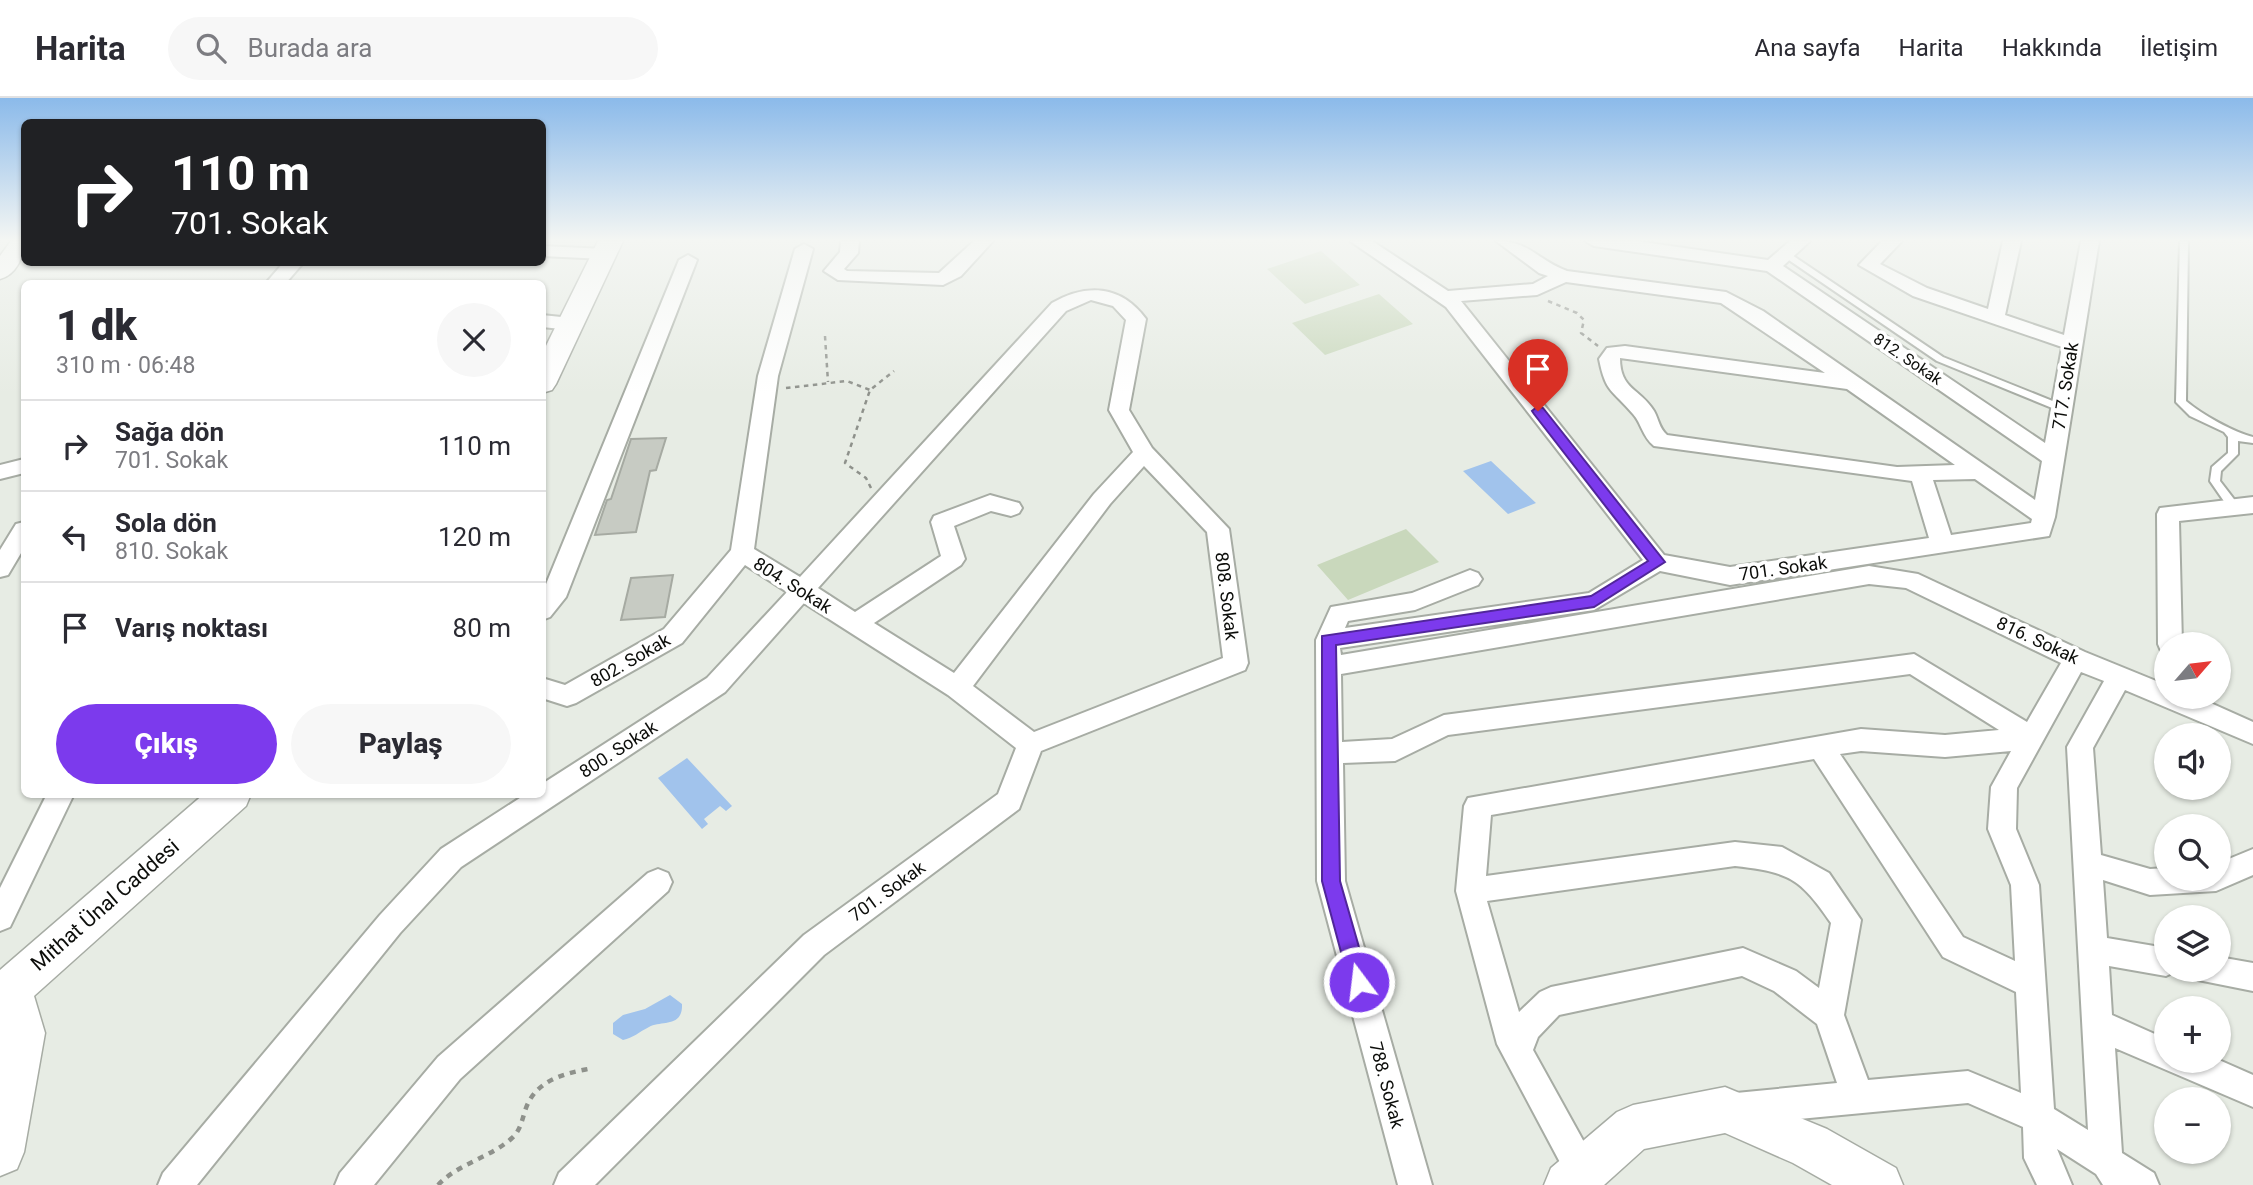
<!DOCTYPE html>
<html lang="tr">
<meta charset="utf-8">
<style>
body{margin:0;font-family:Roboto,sans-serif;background:#f7f7f7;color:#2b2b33;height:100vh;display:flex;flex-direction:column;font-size:26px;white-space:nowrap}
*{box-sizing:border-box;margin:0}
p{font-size:23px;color:#7c7c81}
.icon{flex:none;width:38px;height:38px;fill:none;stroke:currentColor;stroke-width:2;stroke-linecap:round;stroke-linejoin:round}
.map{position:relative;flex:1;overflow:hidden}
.panel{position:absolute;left:21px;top:182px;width:525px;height:518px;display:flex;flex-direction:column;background:#fff;border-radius:10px;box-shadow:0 2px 5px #0004}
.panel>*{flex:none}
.top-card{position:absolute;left:21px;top:21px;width:525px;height:147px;border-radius:10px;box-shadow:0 2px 5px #0004;background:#202124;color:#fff;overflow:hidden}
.needle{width:46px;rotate:62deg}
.tools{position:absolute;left:2154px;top:534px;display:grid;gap:14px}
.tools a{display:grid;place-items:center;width:77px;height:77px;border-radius:50%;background:#fff;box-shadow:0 2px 5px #0004;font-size:35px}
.pin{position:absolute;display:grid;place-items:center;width:60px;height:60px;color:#fff;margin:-72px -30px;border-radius:50% 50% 50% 0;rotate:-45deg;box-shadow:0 0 7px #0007}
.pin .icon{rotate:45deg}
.me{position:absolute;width:77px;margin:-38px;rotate:345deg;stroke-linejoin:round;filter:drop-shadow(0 0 5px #0008)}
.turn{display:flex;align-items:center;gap:24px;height:147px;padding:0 35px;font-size:32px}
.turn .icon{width:91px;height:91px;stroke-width:2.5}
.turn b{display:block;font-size:49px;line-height:60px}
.round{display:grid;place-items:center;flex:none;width:74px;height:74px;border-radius:37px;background:#f7f7f7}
.head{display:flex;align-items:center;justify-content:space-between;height:119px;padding:0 35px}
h1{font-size:42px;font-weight:800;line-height:52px}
.primary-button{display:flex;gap:14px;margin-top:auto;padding:14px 35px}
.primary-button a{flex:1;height:80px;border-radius:42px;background:#7c3aed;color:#fff;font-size:28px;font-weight:800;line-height:80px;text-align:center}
.primary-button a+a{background:#f7f7f7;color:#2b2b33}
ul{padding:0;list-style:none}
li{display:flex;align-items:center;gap:21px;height:91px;padding:0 35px;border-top:2px solid #e1e1e2}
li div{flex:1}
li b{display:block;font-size:26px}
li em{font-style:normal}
header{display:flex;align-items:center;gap:42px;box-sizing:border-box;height:98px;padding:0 35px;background:#fff;border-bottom:2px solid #e1e1e2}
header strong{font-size:33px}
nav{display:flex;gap:38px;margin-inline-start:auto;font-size:24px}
.search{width:490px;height:63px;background:#f7f7f7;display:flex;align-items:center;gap:18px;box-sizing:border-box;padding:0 24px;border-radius:38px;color:#7c7c81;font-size:26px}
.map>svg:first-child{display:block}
.green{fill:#c9d8bc}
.water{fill:#a1c3ec}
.building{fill:#c7cbc3;stroke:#a6aaa2;stroke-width:2}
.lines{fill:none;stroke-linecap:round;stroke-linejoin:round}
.service-casing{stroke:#a7aca4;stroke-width:4}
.minor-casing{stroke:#a7aca4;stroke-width:4}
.tertiary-casing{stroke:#a7aca4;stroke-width:3}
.secondary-casing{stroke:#a7aca4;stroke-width:3}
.path-far1{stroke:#8e918b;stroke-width:2.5;stroke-dasharray:4.5 4.5;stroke-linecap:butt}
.path{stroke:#8e918b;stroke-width:4.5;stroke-dasharray:6 6;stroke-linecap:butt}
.service{fill:#fff;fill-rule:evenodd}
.minor{fill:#fff;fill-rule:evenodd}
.tertiary{fill:#fff;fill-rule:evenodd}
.secondary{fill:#fff;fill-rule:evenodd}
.route{fill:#7c3aed;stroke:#51269a;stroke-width:2}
.labels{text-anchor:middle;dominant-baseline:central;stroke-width:7;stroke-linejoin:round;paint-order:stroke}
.far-street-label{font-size:16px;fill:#0c0d0a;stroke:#fff}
.street-label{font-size:18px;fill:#0c0d0a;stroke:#fff}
.near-street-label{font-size:21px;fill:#0c0d0a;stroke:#fff}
</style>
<header>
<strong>Harita</strong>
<div class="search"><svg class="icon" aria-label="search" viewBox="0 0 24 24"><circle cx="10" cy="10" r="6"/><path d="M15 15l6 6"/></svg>Burada ara</div>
<nav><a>Ana sayfa</a><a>Harita</a><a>Hakkında</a><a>İletişim</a></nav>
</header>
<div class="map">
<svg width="2253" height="1087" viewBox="0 0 2253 1087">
<rect width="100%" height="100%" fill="#e7ece4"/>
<path class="green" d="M1321 153 1360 187 1305 206 1267 171Z
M1379 196 1413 226 1325 257 1292 225Z
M1406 431 1439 464 1348 502 1317 467Z"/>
<path class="water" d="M1491 363 1536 405 1508 416 1463 373Z
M687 660 732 708 726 713 720 708 704 721 708 726 702 731 658 680Z
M670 897 682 906C683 930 662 922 649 929 639 934 633 940 623 942L613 936V925L623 917 645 911Z"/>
<path class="building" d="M666 340 656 372 650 373 636 434 595 437 607 402 611 401 631 341Z
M673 477 665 519 621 522 631 480Z"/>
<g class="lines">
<g class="service-casing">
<path id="service" d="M2180 143H2188L2186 303C2201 316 2235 335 2253 339V345L2238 343V356L2221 373 2220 383 2240 409 2234 413 2230 412 2210 383 2212 369 2228 355V339L2224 334 2190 318 2176 304Z
M1786 153 1943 259 2065 308 2066 310 2061 313 2057 312 1937 263 1783 158V154Z"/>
</g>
<g class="minor-casing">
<path id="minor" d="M841 143H859L858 155 844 171 847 173 939 175 974 143H993L961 178 943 187 838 182 824 173 840 154Z
M1350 143H1372L1448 193 1533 186 1548 178 1539 175 1496 143C1530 143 1537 162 1567 173L1726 194 1763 213 2035 402 2042 363 1767 173 1594 148 1585 143H1636L1768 162 1790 143H1810L1783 168 2045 345 2062 249 1913 198 1859 167 1882 143H1902L1880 166 1927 190 1988 211 2003 143H2021L2005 217 2064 237 2081 143H2099L2055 419 2049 438 1730 487 1660 473 1594 512 1340 550 1341 557 1869 468 1918 476 2085 554 2166 587V598H2195L2253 624V646L2125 592 2093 650 2101 757 2150 771 2166 770V780H2219V765L2253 751V777L2216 793 2150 797 2103 782 2107 840 2166 850V872H2178L2166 878 2109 868 2112 917 2166 941V962H2219L2253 977V1009L2115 950 2122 1055 2154 1075 2159 1087H2103L2096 1076 2057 1051 2072 1087H2037L2024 1060 2023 1029 1968 1005 1736 1027 1725 1022 1720 1011 1725 1000 1736 995 1837 985 1817 926 1774 893 1742 878 1559 917 1538 939 1533 952 1600 1073 1595 1085H1571L1497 946 1456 793 1464 708 1468 700 1861 631 1945 637 1999 632 1910 576 1448 637 1395 663 1343 665 1345 783 1432 1087H1398L1317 783 1316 542 1331 509 1412 495 1470 472 1478 475 1482 481 1478 487 1415 512 1348 523 1345 530 1589 495 1643 462 1446 209ZM1566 184 1721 205 1825 275 1625 248 1607 250 1599 261C1606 296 1612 291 1633 316 1642 326 1642 338 1654 348L1912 383 1929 440 1730 469 1664 457 1461 203 1537 197ZM1620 260 1847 291 1955 367 1897 369 1667 337C1659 330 1659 322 1654 313 1640 290 1620 292 1620 260ZM1975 381 2032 421 2031 425 1951 437 1933 382ZM1869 486 1906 490 2061 565 2027 624 1914 556 1444 617 1392 641 1342 644 1341 576ZM2081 574 2104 583 2067 649 2088 1032 2054 1011 2039 787 2016 731 2017 690ZM1861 653 1945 659 2011 653 1991 689 1988 731 2011 787 2015 863 1963 839 1840 656ZM1814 661 1943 859 2016 894 2021 995 1968 973 1868 982 1844 917 1861 822 1829 775 1782 749 1735 744 1486 778 1491 717ZM1735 768C1789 774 1800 780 1831 825L1819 890 1796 873 1743 850 1551 889 1540 894 1519 914 1487 803Z
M804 146 813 151 778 278 754 451 800 479 1052 205C1087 185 1121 187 1146 221L1129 312 1152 350 1229 431 1248 565 1245 572 1041 653 1019 711 824 857 595 1087H554L559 1075 804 837 998 696 1016 650 948 597 804 505 725 594 461 769 400 835 197 1087H158L163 1075 380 817 441 751 526 696H542V686L707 580 787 494 745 467 682 545 576 605 567 608 542 600V580L565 587 664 531 731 452 758 278 795 151ZM1091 202 1113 208 1126 222 1109 312 1133 354 1094 396 954 575 874 525 961 467 965 461 954 428 991 413 1011 418 1019 415 1022 410 1019 405 990 397 934 418 931 424 941 458 855 514 818 490 1066 213ZM1144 368 1207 434 1223 560 1034 634 973 588 1110 406Z
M542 148 605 151 614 156 605 161 542 158Z
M688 157 697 162 566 499 550 519 542 522V496L679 162Z
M284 164H304L285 186H265Z
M542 217 571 220 581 226 571 232 542 229Z
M24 361V375L0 381V367Z
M2253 399V415L2179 423 2182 546H2166V554L2161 553 2158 546 2157 416 2160 410Z
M24 424V450L8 477 0 479V452L16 426Z
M47 696H74L10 829 0 833V790Z
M658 771 668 775 672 784 668 793 460 981 374 1087H335L340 1075 438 959 648 775Z
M2219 859 2253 865V893L2198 882 2194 872H2219Z"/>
</g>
<g class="tertiary-casing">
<path id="tertiary" d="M11 143H24C24 159 16 177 0 181V158Z"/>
</g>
<g class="secondary-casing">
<path id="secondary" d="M598 143H623L556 286 552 292 542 295V256Z
M204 696H251L246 708 34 898 45 935 24 1054 17 1071 0 1078V872Z
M1725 989 1827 1031 1896 1070 1903 1087H1832L1793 1065 1725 1035 1644 1051 1604 1087H1544L1551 1070 1617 1014 1633 1007Z"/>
</g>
<path class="path-far1" d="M1548 203 1577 215 1584 222 1581 235 1598 248
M825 238 828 284
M786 290 847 283 870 292
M871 390 866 380 845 365 870 292 894 273"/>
<path class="path" d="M438 1087C459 1065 490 1060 512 1040 521 1032 522 1021 526 1010 536 983 562 976 588 971"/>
<use href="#service" class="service"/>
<use href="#minor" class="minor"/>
<use href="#tertiary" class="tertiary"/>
<use href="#secondary" class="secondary"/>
</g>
<linearGradient id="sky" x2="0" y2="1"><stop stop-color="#8bbaea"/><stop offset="0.48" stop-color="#f4f6f3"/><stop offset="1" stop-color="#f4f6f3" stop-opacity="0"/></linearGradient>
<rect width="2253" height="296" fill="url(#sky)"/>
<path class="route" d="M1538 308 1543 310 1665 464 1594 509 1336 547 1340 783 1369 884 1366 891 1359 893 1352 891 1349 884 1322 783V538L1591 498 1648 463 1534 316 1532 313Z"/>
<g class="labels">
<g class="far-street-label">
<text transform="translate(1908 261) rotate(34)">812. Sokak</text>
</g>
<g class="street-label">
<text transform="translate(2065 288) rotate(-81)">717. Sokak</text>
<text transform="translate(1783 470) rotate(-8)">701. Sokak</text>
<text transform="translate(793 487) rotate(32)">804. Sokak</text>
<text transform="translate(1227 498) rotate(83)">808. Sokak</text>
<text transform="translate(2038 542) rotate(25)">816. Sokak</text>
<text transform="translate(630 562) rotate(-30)">802. Sokak</text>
<text transform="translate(618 651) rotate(-33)">800. Sokak</text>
<text transform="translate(887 793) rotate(-36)">701. Sokak</text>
<text transform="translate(1387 987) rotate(75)">788. Sokak</text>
</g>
<g class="near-street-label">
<text transform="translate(105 807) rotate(-41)">Mithat Ünal Caddesi</text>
</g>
</g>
</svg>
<div class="tools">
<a><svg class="needle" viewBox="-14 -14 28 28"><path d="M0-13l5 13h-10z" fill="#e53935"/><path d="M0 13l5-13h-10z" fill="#7c7c81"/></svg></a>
<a><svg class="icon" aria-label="sound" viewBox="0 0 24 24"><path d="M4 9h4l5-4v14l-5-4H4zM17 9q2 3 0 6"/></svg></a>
<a><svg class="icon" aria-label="search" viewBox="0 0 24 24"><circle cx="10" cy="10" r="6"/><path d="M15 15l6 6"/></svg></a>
<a><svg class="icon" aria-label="layers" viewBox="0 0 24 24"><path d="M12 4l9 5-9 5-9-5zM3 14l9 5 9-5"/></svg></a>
<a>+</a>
<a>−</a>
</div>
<div class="pin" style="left:1538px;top:313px;background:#d93025"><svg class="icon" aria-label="arrive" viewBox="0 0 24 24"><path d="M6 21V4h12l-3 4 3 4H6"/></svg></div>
<svg class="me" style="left:1359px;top:884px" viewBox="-20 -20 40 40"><circle r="17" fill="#7c3aed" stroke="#fff" stroke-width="3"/><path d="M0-11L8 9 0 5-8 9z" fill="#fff"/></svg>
<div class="top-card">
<div class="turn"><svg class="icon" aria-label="right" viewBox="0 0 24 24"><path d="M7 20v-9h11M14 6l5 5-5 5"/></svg><div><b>110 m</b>701. Sokak</div></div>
</div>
<section class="panel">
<div class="head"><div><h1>1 dk</h1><p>310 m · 06:48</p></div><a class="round"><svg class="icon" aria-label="close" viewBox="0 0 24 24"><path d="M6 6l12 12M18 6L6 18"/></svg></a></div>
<ul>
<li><svg class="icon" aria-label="right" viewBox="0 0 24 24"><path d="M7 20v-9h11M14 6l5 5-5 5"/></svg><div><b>Sağa dön</b><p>701. Sokak</p></div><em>110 m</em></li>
<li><svg class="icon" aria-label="left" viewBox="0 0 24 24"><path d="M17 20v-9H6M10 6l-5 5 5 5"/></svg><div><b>Sola dön</b><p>810. Sokak</p></div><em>120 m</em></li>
<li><svg class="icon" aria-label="arrive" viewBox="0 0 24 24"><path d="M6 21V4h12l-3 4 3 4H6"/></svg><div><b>Varış noktası</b></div><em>80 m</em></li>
</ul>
<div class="primary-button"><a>Çıkış</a><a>Paylaş</a></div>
</section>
</div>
